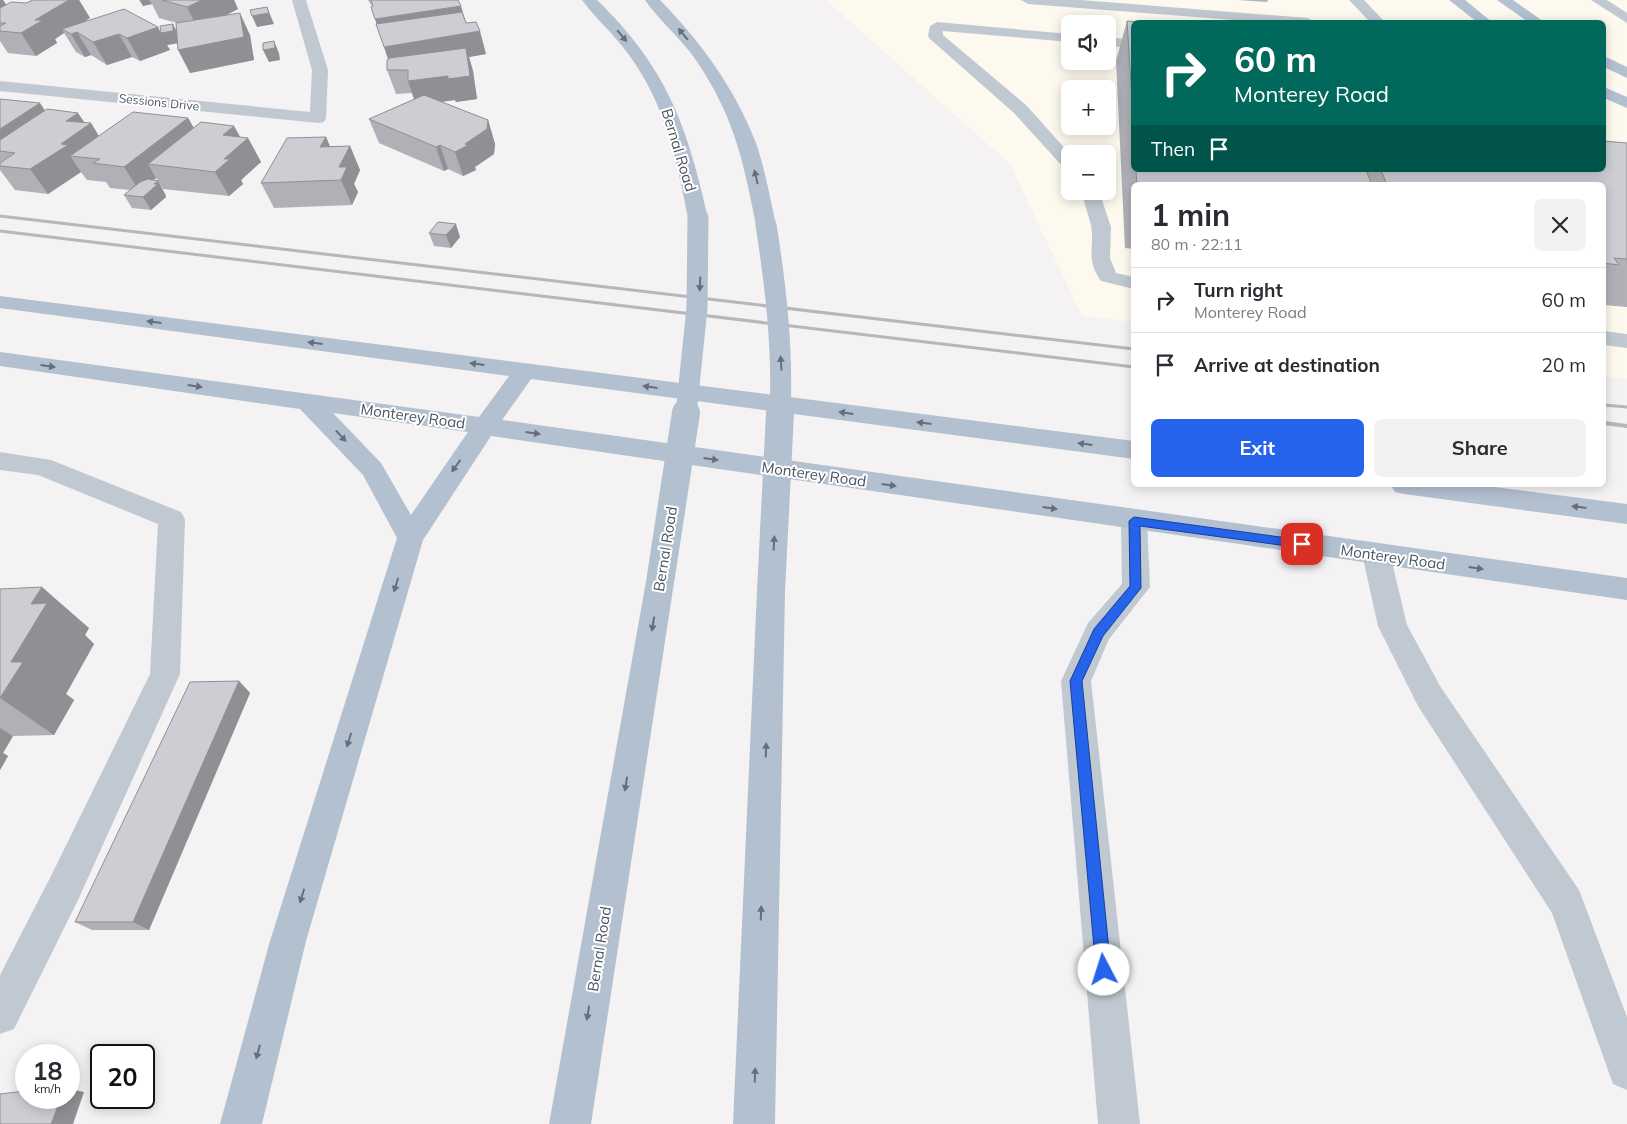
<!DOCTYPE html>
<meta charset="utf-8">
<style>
body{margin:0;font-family:Mulish,sans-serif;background:#f2f2f3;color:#2b2b33;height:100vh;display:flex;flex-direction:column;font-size:19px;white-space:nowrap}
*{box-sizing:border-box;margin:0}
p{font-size:16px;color:#7c7c81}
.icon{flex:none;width:28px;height:28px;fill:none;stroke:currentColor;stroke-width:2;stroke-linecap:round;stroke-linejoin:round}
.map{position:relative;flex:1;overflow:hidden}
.drawer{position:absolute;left:1131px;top:182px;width:475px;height:305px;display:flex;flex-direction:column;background:#fff;border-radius:8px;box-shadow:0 2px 12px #0003}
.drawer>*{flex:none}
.top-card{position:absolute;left:1131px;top:20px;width:475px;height:152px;border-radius:8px;box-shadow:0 2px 12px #0003;background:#00695c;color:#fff;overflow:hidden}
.tools{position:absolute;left:1061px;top:15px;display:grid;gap:10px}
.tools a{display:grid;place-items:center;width:55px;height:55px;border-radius:8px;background:#fff;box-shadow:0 2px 12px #0003;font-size:25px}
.speed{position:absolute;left:15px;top:1044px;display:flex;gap:10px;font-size:25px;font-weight:700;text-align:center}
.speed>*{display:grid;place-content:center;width:65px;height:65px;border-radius:50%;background:#fff;box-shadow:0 2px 12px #0003;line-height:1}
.speed small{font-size:12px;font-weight:400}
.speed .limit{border:2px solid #111;border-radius:8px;background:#fff;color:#111}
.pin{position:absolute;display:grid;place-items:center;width:42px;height:42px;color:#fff;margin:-21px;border-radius:10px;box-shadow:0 2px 8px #0006}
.me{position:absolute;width:55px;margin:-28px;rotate:355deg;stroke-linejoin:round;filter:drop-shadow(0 0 4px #0008)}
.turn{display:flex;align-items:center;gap:18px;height:105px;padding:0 20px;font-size:22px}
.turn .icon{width:65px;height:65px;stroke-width:2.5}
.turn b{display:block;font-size:35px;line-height:42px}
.then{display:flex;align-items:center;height:48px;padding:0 20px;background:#0003;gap:10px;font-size:19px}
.round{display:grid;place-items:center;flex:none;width:52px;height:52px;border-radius:8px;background:#f2f2f3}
.summary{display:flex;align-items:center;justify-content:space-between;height:85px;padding:0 20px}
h1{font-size:30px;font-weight:700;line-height:38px}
.primary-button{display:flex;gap:10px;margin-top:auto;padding:10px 20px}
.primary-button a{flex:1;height:58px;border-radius:8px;background:#2563eb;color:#fff;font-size:20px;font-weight:700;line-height:58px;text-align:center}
.primary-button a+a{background:#f2f2f3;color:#2b2b33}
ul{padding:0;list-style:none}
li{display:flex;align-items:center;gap:15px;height:65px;padding:0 20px;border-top:1px solid #e1e1e2}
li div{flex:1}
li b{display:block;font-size:19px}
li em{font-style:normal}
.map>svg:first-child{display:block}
.commercial{fill:#fdf9ee;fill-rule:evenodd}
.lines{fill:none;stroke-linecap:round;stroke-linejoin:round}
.minor{fill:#c0c9d1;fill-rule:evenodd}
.major{fill:#b3c0d0;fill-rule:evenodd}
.rail-far1{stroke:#b4b7bc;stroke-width:3}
.rail{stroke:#b4b7bc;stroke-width:4}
.major-bridge-far1{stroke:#b3c0d0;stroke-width:21}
.major-bridge{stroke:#b3c0d0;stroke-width:28}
.wall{fill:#afb1b6}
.shaded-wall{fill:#8f9094}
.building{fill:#ccced4;stroke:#8f9094}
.oneway{fill:#646f7c}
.route{fill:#2563eb;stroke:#184099}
.labels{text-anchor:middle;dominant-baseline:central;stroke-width:4;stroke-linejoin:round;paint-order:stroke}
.far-street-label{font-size:12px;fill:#4a5460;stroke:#fff}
.street-label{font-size:15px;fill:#4a5460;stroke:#fff}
</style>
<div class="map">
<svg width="1627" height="1124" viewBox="0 0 1627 1124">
<rect width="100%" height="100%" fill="#f4f2f2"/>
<path class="commercial" d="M826 0H1627V379L1604 376V185H1134V322L1082 316 1010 164ZM1134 22H1604V170H1134ZM1070 24H1108V61H1070ZM1070 89H1108V126H1070ZM1070 154H1108V191H1070Z"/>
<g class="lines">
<path class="minor" d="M292 0H306L328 70 326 118 324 122 318 123 0 91V81L310 112 312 70Z
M1021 0H1081L1308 18 1315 22H1260L1028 4Z
M1349 0H1364L1385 22H1370Z
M1591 0H1607L1627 13V23Z
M937 22 1070 34V42L943 31V35L1026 105 1070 154V169L1064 168 1014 113 930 39 928 36 930 26Z
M1108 38 1134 39V48L1108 46Z
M1081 191H1099L1111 227 1110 258 1116 273 1134 277V289L1101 281C1085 258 1095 248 1091 225 1088 214 1084 202 1081 191Z
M1604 331 1627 334V348L1604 345Z
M0 452 51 460 181 512 185 519 180 674 78 900 14 1029 0 1034V975L52 874 150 674 158 524 38 475 0 470Z
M1134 511 1143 514 1147 521 1150 587 1109 639 1091 681 1140 1124H1098L1061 681 1088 623 1122 584 1121 521 1125 514Z
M1376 543 1386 546 1390 554 1407 625 1440 686 1579 890 1627 1017V1090L1613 1084 1552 913 1418 706 1378 626 1362 554 1366 546Z"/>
<path class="major" d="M582 0H597C667 68 687 125 708 218L705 222H691L688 218C677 160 665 104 629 55 615 35 596 19 582 0Z
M645 0H660C700 41 735 88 756 143 765 169 770 198 776 225L773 229H759L756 225C743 158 732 109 690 52 676 34 658 19 645 0Z
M1449 0H1465L1492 22H1477Z
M1497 0H1513L1544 22H1528Z
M1604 56 1627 67V78L1604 67Z
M1604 87 1627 97V108L1604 98Z
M0 296 1134 441V459L531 379 502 420 1627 578V600L491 436 423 540 306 941 262 1124H220L270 941 397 538 363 475 300 409 0 366V352L479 417 509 376 0 308ZM333 413 468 432 411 515 381 463Z
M1391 485H1478L1627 504V524L1404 494 1395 492Z
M661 565 671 568 675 576 591 1124H549L647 576 651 568Z
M771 580 781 583 785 591 775 1124H733L757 591 761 583Z"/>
<path class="rail-far1" d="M0 216 1134 349
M0 231 1134 367
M1604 405 1627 407"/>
<path class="rail" d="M1604 423 1627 426"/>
<path class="major-bridge-far1" d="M766 225C776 288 783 350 780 414
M686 414 697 308 698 218"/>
<path class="major-bridge" d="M661 576 686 413
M771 591 780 413"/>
</g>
<path class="wall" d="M0 0H3L6 5 26 3 33 0H79L90 18 82 23 161 32H177V23L159 18 152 4 143 6 139 0H234L238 9 227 15 250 35 254 60 190 73 177 43 167 45 170 50 140 61 132 57 107 65 91 55 85 57 76 52 64 33 55 39 57 43 36 56 8 53 0 41Z
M368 0H458L461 6 466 23 486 54 469 57 473 71 477 99 456 102 455 100 441 102 488 120 495 144 494 154 475 167 476 170 463 176 448 169 444 171 379 143 369 119 414 99 412 93 396 94 387 70 388 59 371 7H373Z
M1238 0H1268L1267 2Z
M1127 21 1134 22V170H1604L1627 143V307L1604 305V185H1134V249L1125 248 1116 61Z
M0 99 45 111 84 123H91L99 136 188 118 194 128 240 137 248 138 261 162 241 180 243 184 229 196 163 189 156 178 154 180 158 181 165 194 166 197 151 210 132 208 124 195 130 190 110 188 106 182 87 180 81 172 48 194 15 190 0 170Z
M326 137 330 146H350L360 170 354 184 358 192 352 205 274 208 261 183Z
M429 233 460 237 451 248 434 246Z
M0 589 89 628 85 635 94 644 66 694 74 700 54 735 13 736 3 753 8 756 0 770Z
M239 681 250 693 149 930H92L75 922Z"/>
<path class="shaded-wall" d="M0 0H3L16 19 6 23H0Z
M69 0H79L90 18 67 32 62 29 64 33 55 39 57 43 36 56 21 33 35 20Z
M140 0H149L152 4 143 6Z
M202 0H234L238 9 198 29 187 7Z
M461 6 467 28 383 42 375 19Z
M267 7 274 24 257 27 252 16Z
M240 13 250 35 254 60 190 73 178 50Z
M173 24 179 36V43L167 45 170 50 140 61 127 38 158 27 161 33Z
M480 31 486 54 469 57 473 71 477 99 456 102 455 100 416 105 408 81 468 57 392 70 384 47Z
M77 32 91 55 85 57 71 34Z
M119 34 132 57 107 65 93 42Z
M274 41 279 53 280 60 269 62 263 50Z
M40 103 56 127 15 153 0 151V129Z
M78 113 87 126 91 123 106 148 70 156 81 172 48 194 30 169 61 144 66 121Z
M188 118 202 142 148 164 156 178 140 192 124 167Z
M488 120 495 144 494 154 475 167 476 170 463 176 455 152 465 144Z
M234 126 243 142 248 138 261 162 241 180 243 184 229 196 215 172 224 159 223 135Z
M326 137 336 162 320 147Z
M440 145 448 169 444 171 436 147Z
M350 146 360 170 354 184 358 192 352 205 341 180 339 167Z
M158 181 165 194 166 197 151 210 143 197 154 184Z
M456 224 460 237 451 248 446 235Z
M42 587 89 628 85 635 94 644 66 694 74 700 54 735 0 698 11 662 31 604Z
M239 681 250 693 149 930 133 922Z
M0 728 13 736 3 753 8 756 0 770Z
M69 1089 84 1092 73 1124H51L61 1098H69Z"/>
<path class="building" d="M33 0H69L35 20H43L21 33 0 31V26L6 23H0V8L11 2 26 3Z
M162 0H202L187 7Z
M371 0H458L461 6 375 19 371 7 373 6Z
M267 7 269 13 252 16 250 10Z
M124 9 158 27 127 38 119 34 93 42 77 32 71 34 62 29Z
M462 12 466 23 476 22 480 31 384 47 376 24Z
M240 13 244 37 178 50 176 23Z
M1127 21 1144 22H1134V129Z
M173 24V31L161 33 160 26Z
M274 41 275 48 263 50V43Z
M466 48 470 76 448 79V76L408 81V70H387V60L390 58Z
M424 95 488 120 487 129 465 144 468 145 455 152 440 145 436 147 369 119Z
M0 99 40 103 0 129Z
M47 109 78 113 66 121 91 123 61 144 68 145 30 169 0 166V163L15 153 0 151V140Z
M133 112 188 118 124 167 93 163 100 159 70 156Z
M201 122 234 126 223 135 248 138 224 159H230L215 172 148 164Z
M326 137 320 147 350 146 339 167H347L341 180 261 183 287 138Z
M1604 141 1627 143V259L1614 258 1619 265 1604 263V185H1387L1381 170H1604Z
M1136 170H1366L1372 185H1137Z
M148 179 158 181 154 184H158L143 197 124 195 140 182Z
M438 222 456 224 446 235 429 233Z
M42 587 31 604 47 603 11 662H23L0 698V589Z
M239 681 133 922H75L190 682Z
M26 1091V1098H61L51 1124H0V1094Z"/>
<defs><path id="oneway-solid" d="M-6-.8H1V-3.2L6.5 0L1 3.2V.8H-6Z" transform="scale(1.25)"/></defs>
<g class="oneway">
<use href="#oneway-solid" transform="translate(683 34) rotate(-130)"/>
<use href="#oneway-solid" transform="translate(622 36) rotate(50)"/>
<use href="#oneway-solid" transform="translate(756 177) rotate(-103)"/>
<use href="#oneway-solid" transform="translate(700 284) rotate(92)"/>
<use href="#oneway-solid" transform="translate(154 322) rotate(-173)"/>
<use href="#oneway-solid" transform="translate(315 343) rotate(-173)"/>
<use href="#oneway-solid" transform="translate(781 363) rotate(-94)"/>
<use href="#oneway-solid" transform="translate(477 364) rotate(-173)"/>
<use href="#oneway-solid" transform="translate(48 366) rotate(8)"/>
<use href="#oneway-solid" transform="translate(195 386) rotate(8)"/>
<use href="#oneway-solid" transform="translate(650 387) rotate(-172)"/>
<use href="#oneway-solid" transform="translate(846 413) rotate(-172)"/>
<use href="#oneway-solid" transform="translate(924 423) rotate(-173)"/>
<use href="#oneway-solid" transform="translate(533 433) rotate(8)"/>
<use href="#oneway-solid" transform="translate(341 436) rotate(47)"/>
<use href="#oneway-solid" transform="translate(1085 444) rotate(-173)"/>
<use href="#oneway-solid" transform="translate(711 459) rotate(8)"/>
<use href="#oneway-solid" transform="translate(456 466) rotate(126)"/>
<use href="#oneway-solid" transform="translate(889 485) rotate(8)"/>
<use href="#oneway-solid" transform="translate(1579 507) rotate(-173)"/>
<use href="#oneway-solid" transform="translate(1050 508) rotate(8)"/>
<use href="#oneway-solid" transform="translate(774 543) rotate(-87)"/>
<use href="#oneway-solid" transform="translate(1476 568) rotate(8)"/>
<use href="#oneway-solid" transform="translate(396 585) rotate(107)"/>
<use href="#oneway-solid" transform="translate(653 624) rotate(99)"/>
<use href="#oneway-solid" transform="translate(349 740) rotate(107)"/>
<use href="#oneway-solid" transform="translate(766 750) rotate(-88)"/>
<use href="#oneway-solid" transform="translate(626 784) rotate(99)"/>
<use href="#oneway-solid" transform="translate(302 896) rotate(107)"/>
<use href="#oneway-solid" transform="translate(761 913) rotate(-88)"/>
<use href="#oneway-solid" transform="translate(588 1013) rotate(99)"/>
<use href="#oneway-solid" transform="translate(258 1052) rotate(105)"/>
<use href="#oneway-solid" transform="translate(755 1075) rotate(-88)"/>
</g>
<path class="route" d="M1134 517 1302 540 1307 544 1302 548 1140 526 1141 588 1103 636 1082 681 1111 970 1109 975 1104 977 1098 975 1096 970 1070 681 1094 629 1130 586 1129 521Z"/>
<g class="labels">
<g class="far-street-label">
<text transform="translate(159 102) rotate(6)">Sessions Drive</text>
</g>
<g class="street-label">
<text transform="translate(679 150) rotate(73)">Bernal Road</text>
<text transform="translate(413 416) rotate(8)">Monterey Road</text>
<text transform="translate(814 474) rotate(8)">Monterey Road</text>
<text transform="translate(665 549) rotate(-81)">Bernal Road</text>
<text transform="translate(1393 557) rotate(8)">Monterey Road</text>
<text transform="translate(599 949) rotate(-81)">Bernal Road</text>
</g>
</g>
</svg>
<div class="tools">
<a><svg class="icon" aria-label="sound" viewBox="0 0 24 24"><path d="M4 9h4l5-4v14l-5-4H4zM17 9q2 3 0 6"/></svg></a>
<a>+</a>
<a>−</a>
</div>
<div class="speed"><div>18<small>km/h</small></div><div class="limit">20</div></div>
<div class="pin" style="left:1302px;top:544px;background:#d93025"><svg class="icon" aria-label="arrive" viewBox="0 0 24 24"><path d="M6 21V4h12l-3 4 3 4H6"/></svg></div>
<svg class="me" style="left:1104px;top:970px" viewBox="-20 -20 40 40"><circle r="19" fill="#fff"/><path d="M0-13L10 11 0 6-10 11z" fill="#2563eb"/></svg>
<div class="top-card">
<div class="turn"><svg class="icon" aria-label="right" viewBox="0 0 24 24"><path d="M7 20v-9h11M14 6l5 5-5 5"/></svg><div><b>60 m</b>Monterey Road</div></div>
<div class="then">Then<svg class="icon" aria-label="arrive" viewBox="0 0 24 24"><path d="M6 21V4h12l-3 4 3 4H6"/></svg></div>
</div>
<section class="drawer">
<div class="summary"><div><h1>1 min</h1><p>80 m · 22:11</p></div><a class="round"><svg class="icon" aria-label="close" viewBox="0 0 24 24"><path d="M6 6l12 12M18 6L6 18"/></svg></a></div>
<ul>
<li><svg class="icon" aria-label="right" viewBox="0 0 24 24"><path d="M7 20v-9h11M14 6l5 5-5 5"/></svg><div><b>Turn right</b><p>Monterey Road</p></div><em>60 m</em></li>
<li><svg class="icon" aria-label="arrive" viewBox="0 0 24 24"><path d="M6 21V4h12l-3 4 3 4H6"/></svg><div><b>Arrive at destination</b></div><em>20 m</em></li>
</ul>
<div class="primary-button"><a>Exit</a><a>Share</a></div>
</section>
</div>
